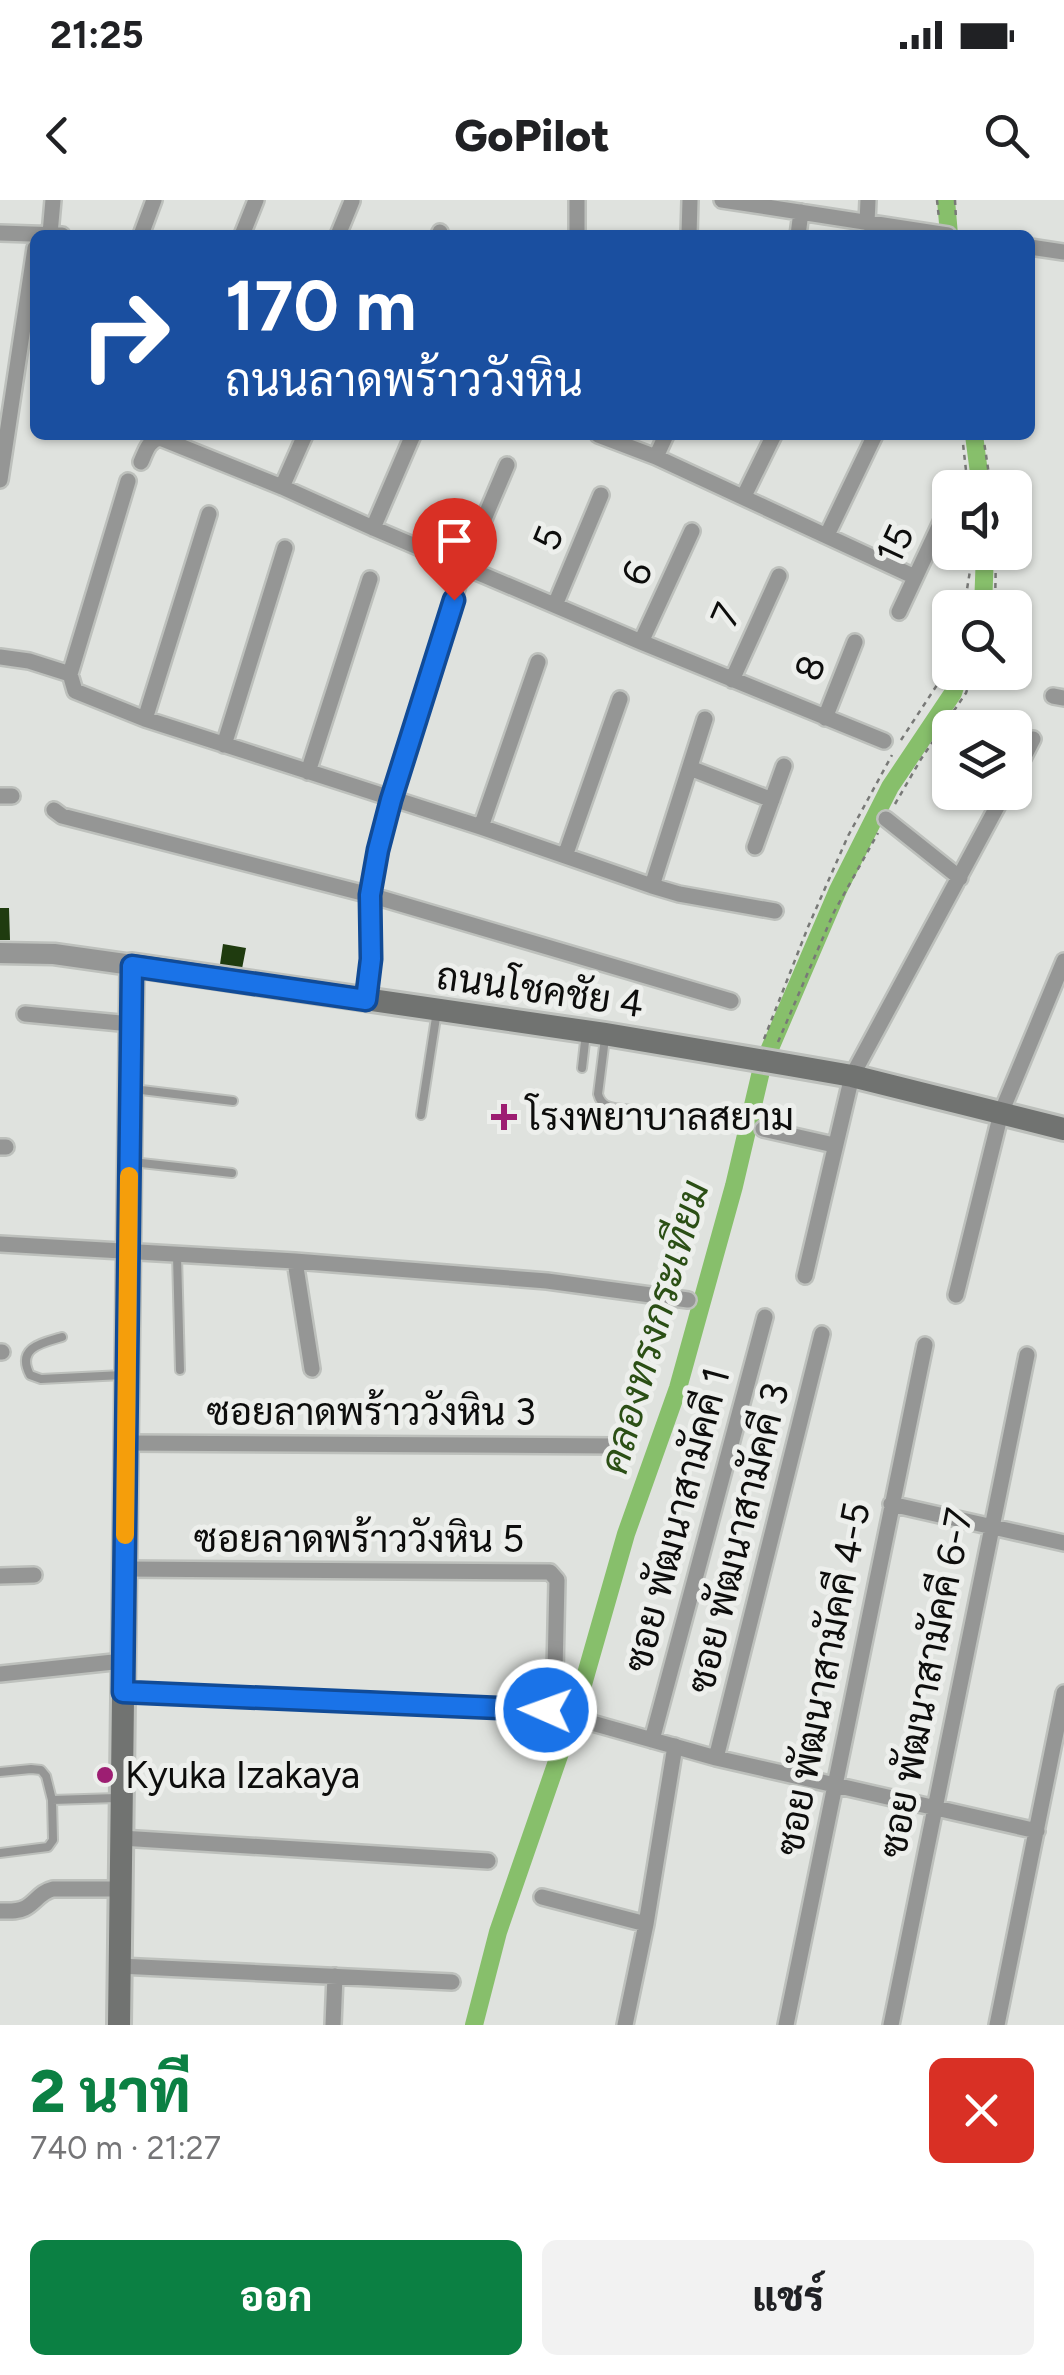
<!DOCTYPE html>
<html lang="th">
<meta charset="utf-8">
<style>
body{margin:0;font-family:Figtree,Sarabun,sans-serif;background:#f2f2f2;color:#202124;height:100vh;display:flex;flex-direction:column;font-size:38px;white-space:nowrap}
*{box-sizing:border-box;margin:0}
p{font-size:32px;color:#757577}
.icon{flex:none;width:55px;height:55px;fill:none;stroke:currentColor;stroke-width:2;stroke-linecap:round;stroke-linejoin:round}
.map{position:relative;height:1825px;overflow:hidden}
.drawer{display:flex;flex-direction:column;background:#fff;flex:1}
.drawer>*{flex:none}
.banner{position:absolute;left:30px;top:30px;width:1005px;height:210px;border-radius:15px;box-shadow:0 2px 8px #0004;background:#1a4fa0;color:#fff;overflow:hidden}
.tools{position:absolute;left:932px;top:270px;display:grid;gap:20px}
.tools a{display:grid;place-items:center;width:100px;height:100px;border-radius:15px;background:#fff;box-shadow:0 2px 8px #0004;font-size:50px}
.pin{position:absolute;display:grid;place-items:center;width:85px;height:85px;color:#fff;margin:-102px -42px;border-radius:50% 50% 50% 0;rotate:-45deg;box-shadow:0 0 10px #0007}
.pin .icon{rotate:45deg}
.me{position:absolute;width:110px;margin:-55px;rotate:272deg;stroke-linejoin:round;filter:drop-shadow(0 0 8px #0008)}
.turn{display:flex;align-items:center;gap:35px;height:210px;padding:0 30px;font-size:45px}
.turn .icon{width:130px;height:130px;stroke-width:2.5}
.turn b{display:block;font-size:70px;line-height:85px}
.round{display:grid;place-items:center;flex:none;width:105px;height:105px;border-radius:15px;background:#f2f2f2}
.overview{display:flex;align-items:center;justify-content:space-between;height:170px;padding:0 30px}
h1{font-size:60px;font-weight:800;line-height:75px;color:#0b8043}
.button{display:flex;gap:20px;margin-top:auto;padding:20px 30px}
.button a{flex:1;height:115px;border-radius:15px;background:#0b8043;color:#fff;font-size:40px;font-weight:800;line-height:115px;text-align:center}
.button a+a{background:#f2f2f2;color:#202124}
.status{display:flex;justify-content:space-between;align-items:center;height:70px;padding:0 50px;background:#fff;direction:ltr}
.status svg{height:28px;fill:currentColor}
header{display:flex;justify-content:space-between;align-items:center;height:130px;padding:0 30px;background:#fff;font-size:45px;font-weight:800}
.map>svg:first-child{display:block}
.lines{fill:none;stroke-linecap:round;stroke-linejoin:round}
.canal{stroke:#87bf6b;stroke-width:18}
.building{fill:#1f3b0f}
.service-casing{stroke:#bdc0bc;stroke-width:12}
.minor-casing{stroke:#bdc0bc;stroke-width:20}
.tertiary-casing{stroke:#bdc0bc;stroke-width:25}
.secondary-casing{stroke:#bdc0bc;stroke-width:28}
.path{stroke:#787977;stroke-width:2.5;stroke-dasharray:5 5;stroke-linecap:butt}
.service{stroke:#959695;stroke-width:8}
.minor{stroke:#959695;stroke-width:15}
.tertiary{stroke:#959695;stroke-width:20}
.secondary{stroke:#717371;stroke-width:22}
.route-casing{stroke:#114b97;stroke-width:25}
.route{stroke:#1a73e8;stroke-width:18}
.slow{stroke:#f59e0b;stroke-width:18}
.poi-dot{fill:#9d1e72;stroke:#edefec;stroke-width:4}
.labels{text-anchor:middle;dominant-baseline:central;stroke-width:10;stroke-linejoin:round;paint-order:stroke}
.street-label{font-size:38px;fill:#0d0d0c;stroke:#edefec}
.poi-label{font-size:38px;fill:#0d0d0c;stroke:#edefec;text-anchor:start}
.water-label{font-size:40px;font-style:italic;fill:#2b4f15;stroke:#edefec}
</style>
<div class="status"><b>21:25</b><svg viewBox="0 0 49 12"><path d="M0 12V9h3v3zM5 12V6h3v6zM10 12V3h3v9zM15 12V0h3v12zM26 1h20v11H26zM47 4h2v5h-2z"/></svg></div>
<header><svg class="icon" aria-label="back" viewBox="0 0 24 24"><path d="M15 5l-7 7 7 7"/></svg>GoPilot<svg class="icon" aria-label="search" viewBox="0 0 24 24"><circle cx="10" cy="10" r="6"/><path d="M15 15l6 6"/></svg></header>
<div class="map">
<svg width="1064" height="1825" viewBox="0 0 1064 1825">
<rect width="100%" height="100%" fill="#dfe2de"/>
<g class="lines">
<path class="canal" d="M946 0 949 35
M974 235 981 288
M983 408 985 352
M474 1825 498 1732 580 1495 626 1334 678 1188 734 986 762 867 838 690 890 587 953 493 960 472"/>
</g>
<path class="building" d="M0 708H9L10 740H0Z
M223 744 246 748 241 774 219 771Z"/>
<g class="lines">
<g class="service-casing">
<path id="service" d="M605 838 598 894C602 911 620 908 634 910
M582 868 586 833
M133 889 233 901
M421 915 437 811
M132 962 232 973
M177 1055 180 1170
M62 1137C41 1143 16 1148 30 1175L41 1179 123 1175
M0 1572 31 1569 41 1570 46 1576 52 1600 117 1598
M0 1653 48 1647 53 1640 52 1600"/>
</g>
<g class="minor-casing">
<path id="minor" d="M577 0V35
M722 0 948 35
M867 23 868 0
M0 33 62 35
M50 34 53 0
M141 35 154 0
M242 35 256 0
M338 35 352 1
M439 35 440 32
M689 35 690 0
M798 35 801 12
M1030 47 1064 52
M598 235 656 257 915 377
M656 257 666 235
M141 262C146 251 148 241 160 238L282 287 373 328 641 442 884 541
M0 280 35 48
M128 281 70 474 75 491 145 519 481 627 652 686 679 694 775 711
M282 287 305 235
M744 296 774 235
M373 328 413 235
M827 335 875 235
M555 405 601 295
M899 412 950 303
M641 442 692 331
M0 457 29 461 70 474
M732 480 779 376
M1053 496 1064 498
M825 518 855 442
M145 519 209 314
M224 545 285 348
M690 568 772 600
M308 572 370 379
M1015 574 1033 539
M0 596H12
M54 610 62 616 370 695 731 801
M886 619 960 678
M481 627 538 462
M755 647 784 566
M565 656 620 499
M652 686 705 519
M366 799 371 759 370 695 378 650 391 600 464 366 507 265
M25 814 131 824
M763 929 834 945
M0 947H6
M0 1044 295 1061 547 1081 688 1100
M295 1061 312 1169
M805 1076 852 876 1005 592
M956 1095 1001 913 1064 761
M0 1152H2
M126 1243 616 1246
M891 1304 1064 1343
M124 1369 550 1372 557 1380 555 1471
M0 1376 34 1375
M0 1474 123 1461
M123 1492 546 1510 716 1558 1037 1631
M652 1540 765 1117
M716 1558 822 1134
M121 1638 488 1661
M542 1697 646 1724
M0 1711C9 1711 17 1712 25 1708 36 1702 40 1692 53 1689H120
M119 1766 452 1782
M333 1825 335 1776
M625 1825 646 1724 675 1546
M786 1825 925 1145
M891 1825 1027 1155
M997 1825 1064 1493"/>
</g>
<g class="tertiary-casing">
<path id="tertiary" d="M0 753 54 754 132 765"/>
</g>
<g class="secondary-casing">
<path id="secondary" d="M119 1825 132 765 605 834 789 865 852 876 1064 929"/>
</g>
<path class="path" d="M937 0 939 19
M955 0 956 19
M962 235 968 288
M983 235 991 288
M964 408 973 352
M995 408 996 352
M901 540 937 485 950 452
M895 604 921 559 966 493 973 472
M764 839 808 727 848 636 892 555
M778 842 834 712 878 633"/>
<use href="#service" class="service"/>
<use href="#minor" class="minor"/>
<use href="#tertiary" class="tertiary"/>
<use href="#secondary" class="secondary"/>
</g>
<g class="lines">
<g class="route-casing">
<path id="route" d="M454 400 391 600 378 650 370 695 371 759 366 800 132 766 123 1492 546 1510"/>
</g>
<use href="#route" class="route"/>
<path class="slow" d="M125 1335 129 976"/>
</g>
<g class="poi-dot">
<path d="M499 902h10v10h10v10h-10v10h-10v-10h-10v-10h10z"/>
<circle cx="105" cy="1575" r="10"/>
</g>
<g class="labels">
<g class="street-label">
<text transform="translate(548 338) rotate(-67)">5</text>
<text transform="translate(895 344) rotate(-65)">15</text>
<text transform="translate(637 373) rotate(-65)">6</text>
<text transform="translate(726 415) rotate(-66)">7</text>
<text transform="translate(810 468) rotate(-69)">8</text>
<text transform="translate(540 790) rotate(8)">ถนนโชคชัย 4</text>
<text x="371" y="1212">ซอยลาดพร้าววังหิน 3</text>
<text transform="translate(677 1320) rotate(-75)">ซอย พัฒนาสามัคคี 1</text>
<text transform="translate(738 1338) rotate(-76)">ซอย พัฒนาสามัคคี 3</text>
<text x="359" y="1339">ซอยลาดพร้าววังหิน 5</text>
<text transform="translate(823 1479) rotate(-79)">ซอย พัฒนาสามัคคี 4-5</text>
<text transform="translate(926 1483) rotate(-79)">ซอย พัฒนาสามัคคี 6-7</text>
</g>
<g class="poi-label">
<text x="526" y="917">โรงพยาบาลสยาม</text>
<text x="125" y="1575">Kyuka Izakaya</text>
</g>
<g class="water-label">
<text transform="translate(654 1127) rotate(-74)">คลองทรงกระเทียม</text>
</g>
</g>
</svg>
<div class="tools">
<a><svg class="icon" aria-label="sound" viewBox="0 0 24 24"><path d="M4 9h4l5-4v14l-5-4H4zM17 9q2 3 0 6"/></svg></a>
<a><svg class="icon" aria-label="search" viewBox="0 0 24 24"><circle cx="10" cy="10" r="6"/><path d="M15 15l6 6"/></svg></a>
<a><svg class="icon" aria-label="layers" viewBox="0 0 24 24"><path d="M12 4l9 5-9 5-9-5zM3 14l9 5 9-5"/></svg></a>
</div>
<div class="pin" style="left:454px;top:400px;background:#d93025"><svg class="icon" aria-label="arrive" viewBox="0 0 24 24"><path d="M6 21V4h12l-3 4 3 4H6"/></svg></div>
<svg class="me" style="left:546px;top:1510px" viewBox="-20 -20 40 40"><circle r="17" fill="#1a73e8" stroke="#fff" stroke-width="3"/><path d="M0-11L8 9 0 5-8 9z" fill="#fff"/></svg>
<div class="banner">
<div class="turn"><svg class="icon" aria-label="right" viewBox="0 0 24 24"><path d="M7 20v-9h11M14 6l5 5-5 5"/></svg><div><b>170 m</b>ถนนลาดพร้าววังหิน</div></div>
</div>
</div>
<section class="drawer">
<div class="overview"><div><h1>2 นาที</h1><p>740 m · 21:27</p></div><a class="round" style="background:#d93025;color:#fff"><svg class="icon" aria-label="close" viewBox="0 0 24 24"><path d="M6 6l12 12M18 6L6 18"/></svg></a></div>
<div class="button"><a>ออก</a><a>แชร์</a></div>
</section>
